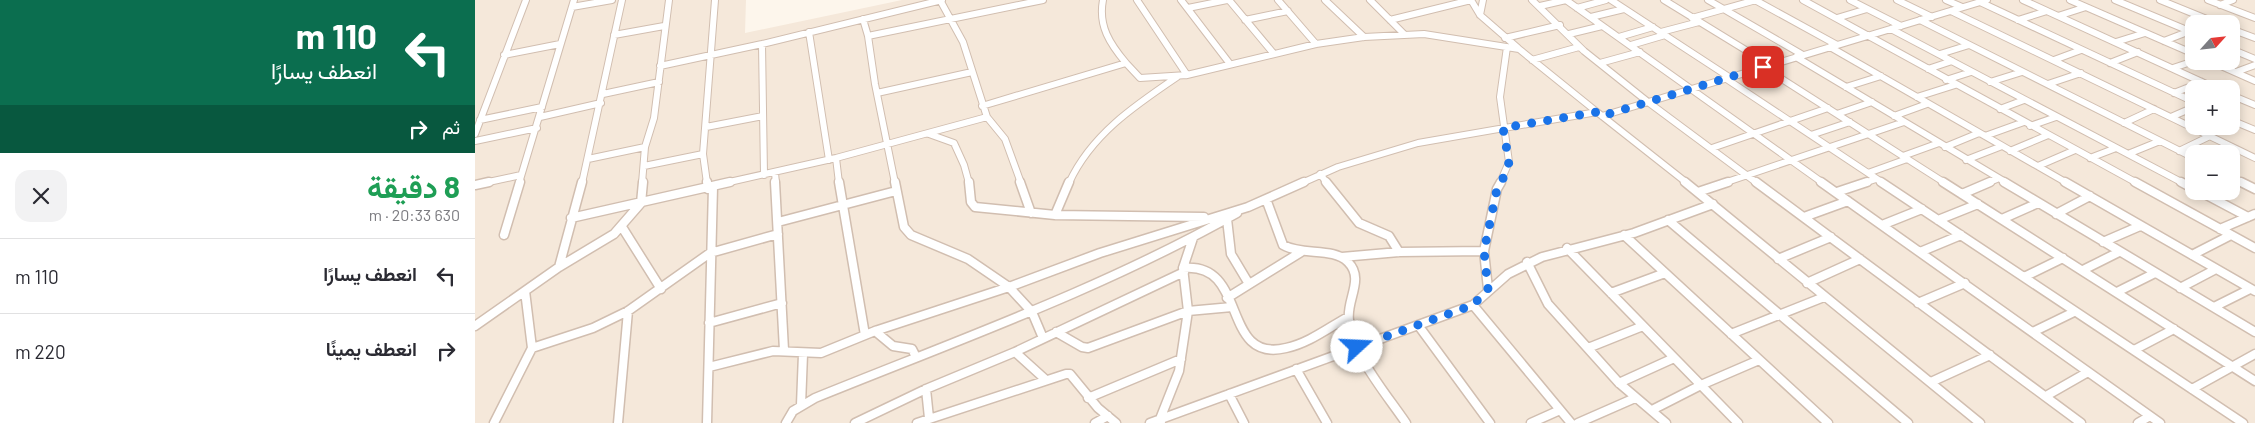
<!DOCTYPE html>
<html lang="ar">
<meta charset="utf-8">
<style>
body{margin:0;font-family:Barlow,Vazirmatn,sans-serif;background:#f2f2f3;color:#2b2b33;direction:rtl;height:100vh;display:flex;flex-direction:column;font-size:19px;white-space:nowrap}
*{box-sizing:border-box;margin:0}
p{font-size:16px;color:#7c7c81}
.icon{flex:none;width:28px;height:28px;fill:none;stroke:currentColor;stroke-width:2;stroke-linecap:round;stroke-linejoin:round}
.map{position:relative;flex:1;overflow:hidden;direction:ltr}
.drawer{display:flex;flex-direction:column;background:#fff;width:475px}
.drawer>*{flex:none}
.banner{background:#0b6e4f;color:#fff;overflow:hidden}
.needle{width:32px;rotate:63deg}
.tools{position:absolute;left:1710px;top:15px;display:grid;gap:10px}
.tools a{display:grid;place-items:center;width:55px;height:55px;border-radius:10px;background:#fff;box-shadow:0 2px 12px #0003;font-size:25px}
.pin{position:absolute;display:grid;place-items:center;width:42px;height:42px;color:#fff;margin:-21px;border-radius:10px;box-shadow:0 2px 8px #0006}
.me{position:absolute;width:55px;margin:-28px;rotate:70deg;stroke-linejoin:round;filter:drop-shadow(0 0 4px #0008)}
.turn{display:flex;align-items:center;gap:18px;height:105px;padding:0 15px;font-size:22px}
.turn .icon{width:65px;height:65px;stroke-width:2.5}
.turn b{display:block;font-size:35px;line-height:42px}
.then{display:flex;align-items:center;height:48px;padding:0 15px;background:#0003;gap:10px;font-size:19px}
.round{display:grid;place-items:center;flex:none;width:52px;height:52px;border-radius:15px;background:#f2f2f3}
.overview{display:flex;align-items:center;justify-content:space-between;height:85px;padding:0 15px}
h1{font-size:30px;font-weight:700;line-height:38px;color:#1e9e55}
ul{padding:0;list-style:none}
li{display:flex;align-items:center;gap:15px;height:75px;padding:0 15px;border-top:1px solid #e1e1e2}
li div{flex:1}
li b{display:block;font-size:19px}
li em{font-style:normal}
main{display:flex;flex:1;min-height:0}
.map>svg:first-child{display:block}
.residential{fill:#f5e8da;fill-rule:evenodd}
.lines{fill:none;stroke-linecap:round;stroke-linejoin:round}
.minor-far1-casing{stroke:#d1beb0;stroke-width:8}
.minor-casing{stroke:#d1beb0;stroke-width:11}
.minor-far1{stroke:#fff;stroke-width:6}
.minor{stroke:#fff;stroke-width:8}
.route{stroke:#1a73e8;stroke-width:9;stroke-dasharray:0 16.2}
</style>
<main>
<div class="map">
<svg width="1780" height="423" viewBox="0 0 1780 423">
<rect width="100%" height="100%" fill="#fdf6ec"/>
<path class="residential" d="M0 0H271L270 33 427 0H1780V423H0ZM1719 24H1756V61H1719ZM1719 89H1756V126H1719ZM1719 154H1756V191H1719Z"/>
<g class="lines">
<g class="minor-far1-casing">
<path id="minor-far1" d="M628 0C623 26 635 44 651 63
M662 0 712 75
M706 0 755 64
M754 0 799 54
M803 0 841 44
M850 0 889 37
M895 0 929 34
M996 0 1005 15 1043 48
M1057 0 1109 51 1173 102 1282 183
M1091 0 1348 183
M1136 0 1254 77
M1189 0 1295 65
M1233 0 1328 55
M1280 0 1362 45
M1328 0 1662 183
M1375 0 1426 26
M1422 0 1457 17
M1471 0 1487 7
M1548 0 1742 89
M1595 0 1719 54
M1640 0 1719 33
M1685 0 1744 24
M1733 0 1780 18
M1505 2 1719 102
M1745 5 1758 0
M1065 6 1091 0
M97 7 137 0
M713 8 752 0
M1102 8 1131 0
M1476 11 1780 158
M1005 15 1008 0
M1583 16 1611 7
M1116 17 1149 9
M1217 18 1281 0
M1362 18 1392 9
M388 19 393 36 568 0
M770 20 813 11
M915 20 996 0
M1445 20 1719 158
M1543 20 1572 11
M1416 29 1708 183
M1756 29 1780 38
M334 32 354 160
M1186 32 1224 22
M1094 34 1127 26
M139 35 189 26
M393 36 400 84 420 183
M1144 37 1178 27
M1030 38 1085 25
M1689 41 1715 31
M1641 42 1670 33
M287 44 289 175
M1156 45 1190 35
M1355 47 1592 183
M1756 49 1780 59
M1465 54 1494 45
M29 55 85 44
M1321 57 1532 183
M1057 60 1104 47
M1579 60 1606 50
M1735 61 1780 81
M1125 63 1165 52
M1635 63 1663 52
M185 66 287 44 467 0
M1288 67 1470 183
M1698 68 1719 61
M1453 69 1477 61
M1761 72 1780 65
M1250 78 1408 183
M1471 80 1496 72
M1515 82 1547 72
M1573 84 1606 73
M1371 87 1406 76
M402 93 497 72
M1699 93 1727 82
M128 94 184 82
M1756 95 1780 105
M1442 97 1480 85
M507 106 651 63 665 78 712 75 841 44 889 37 949 34 1044 49 1122 112
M1525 109 1549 100
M1362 114 1397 102
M1127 116 1512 0
M1419 116 1452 104
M65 117 126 103
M512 117 530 139 546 183
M1696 117 1719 107
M5 120 67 107
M1756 120 1780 130
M1649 123 1679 109
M1555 126 1581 117
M231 127 288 116
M0 134 51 0
M454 134 479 143 489 165 494 183
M1336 135 1375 122
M1510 136 1549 122
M0 141 62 128
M1470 147 1504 133
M1237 148 1353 108
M1535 151 1573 135
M1704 151 1735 136
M1653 154 1685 141
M1428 156 1464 143
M361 158 364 183
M1615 158 1641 148
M113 159 170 147
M1491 160 1527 146
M169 166 228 154
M1563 166 1600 150
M300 173 301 183
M1393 173 1432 159
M845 174 852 183
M1756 177 1768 183
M9 183 46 175
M44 183 99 0
M107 183 147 0
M167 183 170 147 179 118 194 0
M232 183 228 154 240 0
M250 183 361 158 512 117 488 42 465 0
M594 183C616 135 659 106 702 77
M827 183 863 167 943 143 1122 112 1212 183
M1025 183 1034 162 1025 97 1032 47
M1249 183 1429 122
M1389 183 1401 179
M1512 183 1522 179"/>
</g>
<g class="minor-casing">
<path id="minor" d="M232 182 233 189
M300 182 309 350
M364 182 390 335
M420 182 429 227 436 235 493 259 534 287 557 312 568 338
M494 182 496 202 500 207 580 215 729 217
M545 182 556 213
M851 182 884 223 914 236 924 252
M1210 182 1505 423
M1281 182 1606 423
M1346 182 1685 423
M1406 182 1768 423
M1468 182 1780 381
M1529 182 1780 332
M1590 182 1780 291
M1660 182 1780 248
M1706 182 1719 189
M1766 182 1780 189
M0 185 14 182
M1724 191 1773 217
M1223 192 1253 182
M1362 192 1392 182
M1487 194 1515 182
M791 199 808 245C828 256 858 247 873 262 890 279 871 300 874 320 880 359 910 392 931 423
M1581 214 1615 196
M580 215 594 182
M1329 217 1373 201
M96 218 255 182
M752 219 756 254 774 284
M1527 219 1563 203
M1193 220 1433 423
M1463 220 1503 204
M303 222 421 191
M1407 225 1447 209
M147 227 186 289
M1745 229 1780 214
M29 235 45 182
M1149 235 1353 423
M1628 242 1665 226
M1092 248 1263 423
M1445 252 1486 235
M1717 255 1756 235
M867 257 924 252 1009 251
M1303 259 1356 237
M1052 262 1073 304 1144 383 1191 423
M84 267 107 182
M708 268C774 261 745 364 811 348 834 343 853 328 873 317
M1608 270 1644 252
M1549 277 1588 258
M1332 283 1385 259
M1705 288 1741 269
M1013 289 1009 251 1022 189 1026 182
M50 291 57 348
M1642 292 1680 273
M1136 293 1190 273
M752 298 826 252
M1443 303 1490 283
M998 305 1096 423
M1739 307 1775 289
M234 323 307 303
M943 325 1015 423
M0 326 84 267 139 234 166 203 168 182
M400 331 418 346 437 349 441 357
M581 332 607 347 613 348 713 311 757 307
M1558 332 1599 312
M1256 334 1349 297
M1113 348 1168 326
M1659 350 1699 329
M540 352 571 380
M234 367 298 351 346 353 400 331 534 287 625 253 773 207 829 182
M821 369 852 423
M1456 382 1515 355
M1144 383 1199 358
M451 389 454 418
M1717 389 1780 354
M754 394 769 423
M1571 396 1613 372
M613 398 706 359
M326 405 328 354
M1177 410 1226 385 1284 360
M686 421 685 419 704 371 713 311 708 268 718 238
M19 423 57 348 118 328 153 311 235 253 303 234
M143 423 153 311
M232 423 238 187
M311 423 318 411 340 398C483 340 627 289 762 213
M380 423 451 389 540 352 709 272
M442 423 591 374H595L623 408 641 423
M620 423 633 416
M675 423 998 305 1033 274 1067 257 1159 233 1238 204
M1056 423 1085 410
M1103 423 1160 398
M1663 423 1675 416"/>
</g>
<use href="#minor-far1" class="minor-far1"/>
<use href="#minor" class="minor"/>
</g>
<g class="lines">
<path class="route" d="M882 347 998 305 1013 289 1009 251 1022 189 1031 173 1034 162 1028 128 1122 112 1127 116 1288 67"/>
</g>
</svg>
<div class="tools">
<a><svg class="needle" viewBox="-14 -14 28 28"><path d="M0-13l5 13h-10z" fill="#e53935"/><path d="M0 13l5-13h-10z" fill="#7c7c81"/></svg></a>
<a>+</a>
<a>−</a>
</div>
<div class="pin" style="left:1288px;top:67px;background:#d93025"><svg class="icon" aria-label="arrive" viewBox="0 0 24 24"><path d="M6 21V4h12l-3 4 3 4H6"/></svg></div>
<svg class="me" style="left:882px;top:347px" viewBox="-20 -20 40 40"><circle r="19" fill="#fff"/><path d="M0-13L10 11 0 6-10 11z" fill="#1a73e8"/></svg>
</div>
<section class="drawer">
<div class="banner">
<div class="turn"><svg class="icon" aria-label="left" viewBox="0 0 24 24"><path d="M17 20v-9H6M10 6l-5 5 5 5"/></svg><div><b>110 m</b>انعطف يسارًا</div></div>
<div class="then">ثم<svg class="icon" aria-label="right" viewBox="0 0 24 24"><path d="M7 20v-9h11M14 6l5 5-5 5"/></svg></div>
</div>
<div class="overview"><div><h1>8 دقيقة</h1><p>630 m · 20:33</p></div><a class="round"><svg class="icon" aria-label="close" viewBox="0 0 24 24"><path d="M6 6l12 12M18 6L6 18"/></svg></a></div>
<ul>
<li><svg class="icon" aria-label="left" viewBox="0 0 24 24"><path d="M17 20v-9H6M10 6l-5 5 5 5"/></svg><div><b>انعطف يسارًا</b></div><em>110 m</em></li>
<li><svg class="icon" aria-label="right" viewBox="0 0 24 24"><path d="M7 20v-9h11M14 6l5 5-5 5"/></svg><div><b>انعطف يمينًا</b></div><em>220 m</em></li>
</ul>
</section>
</main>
